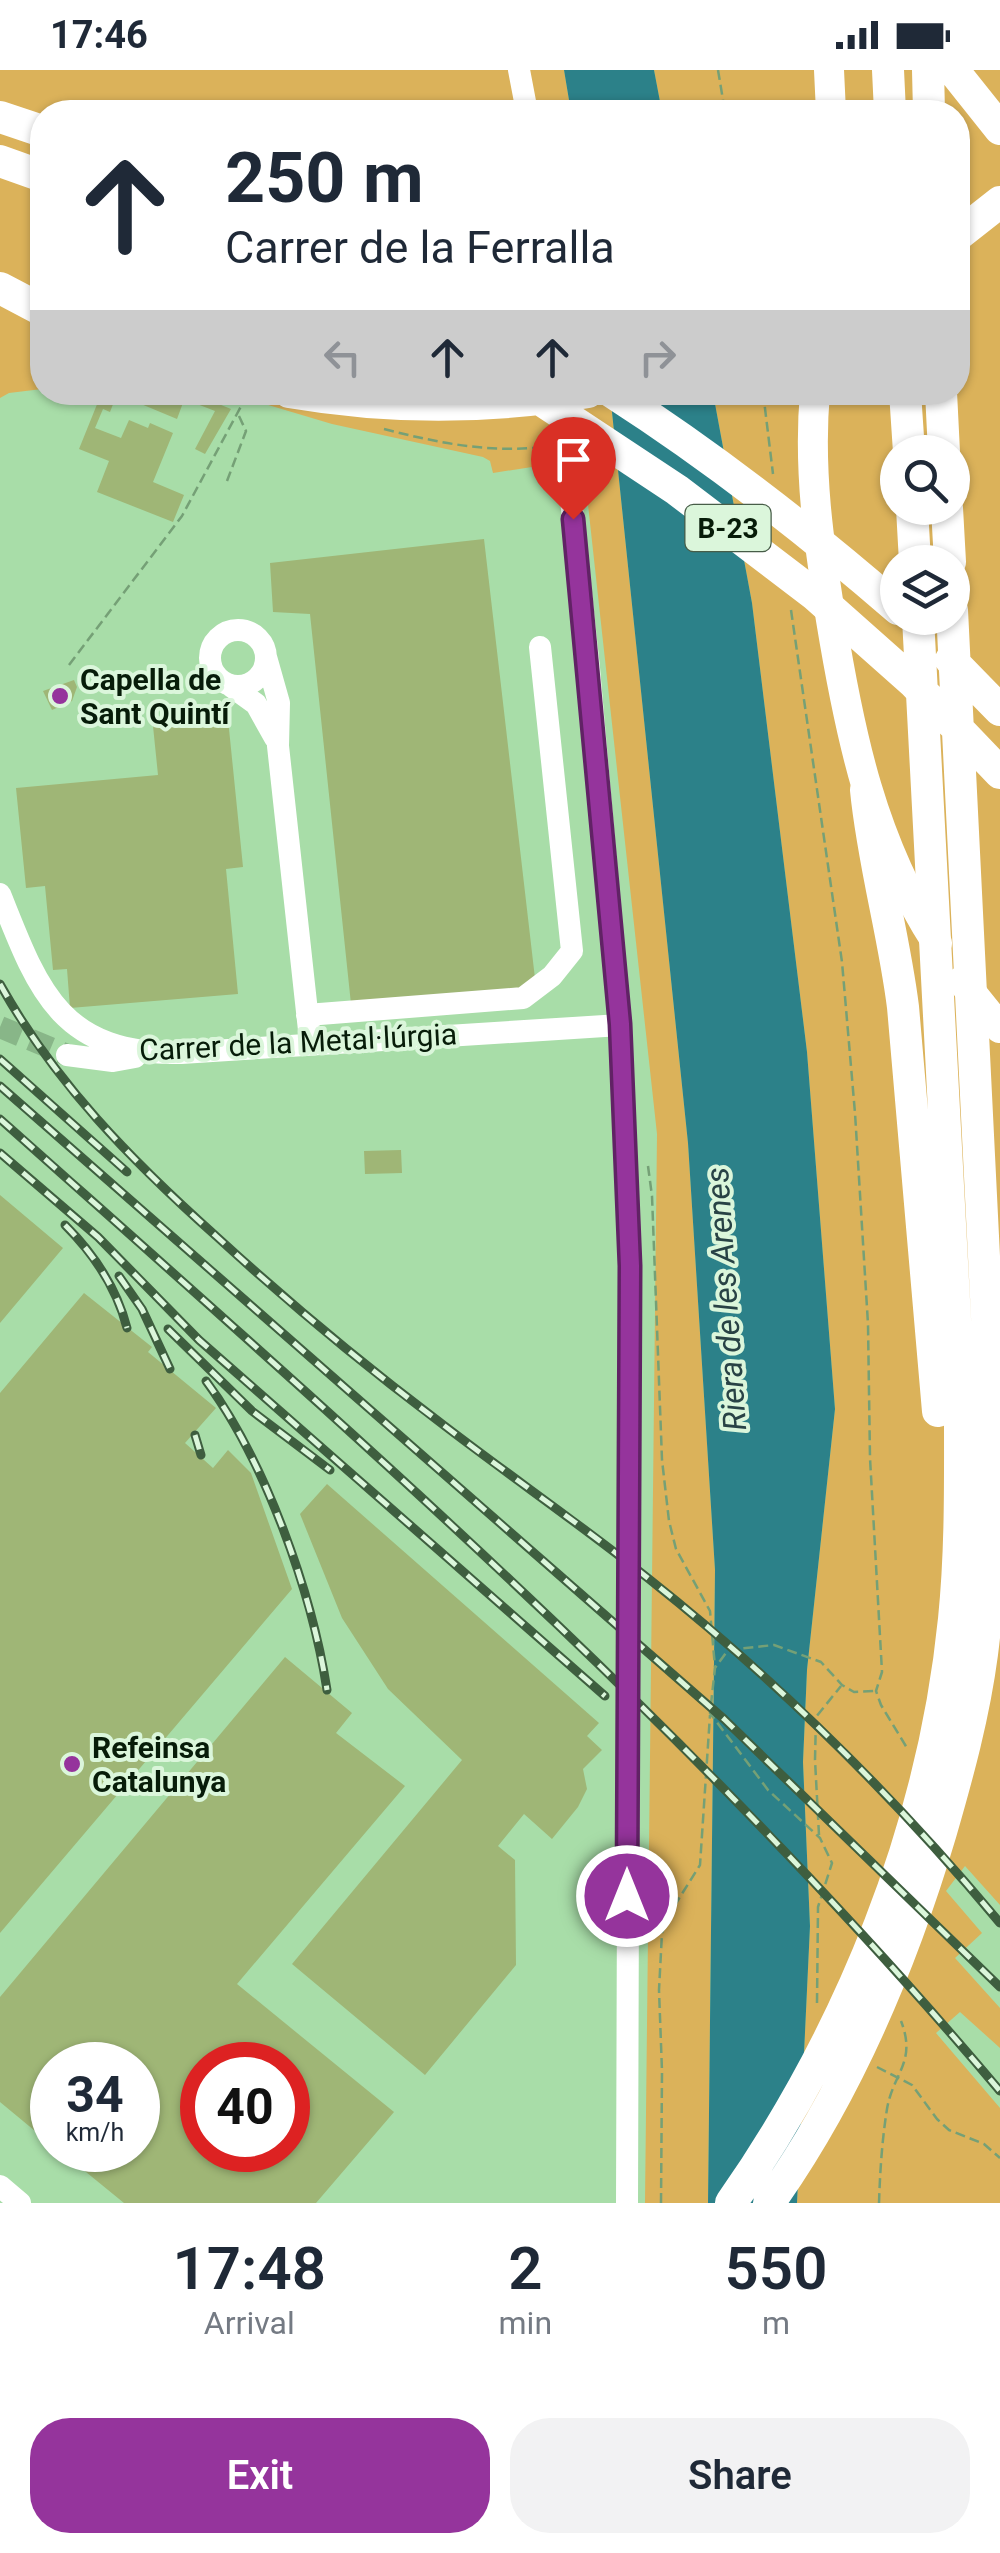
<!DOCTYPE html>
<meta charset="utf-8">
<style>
body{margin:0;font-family:Roboto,sans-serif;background:#f2f2f3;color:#1f2937;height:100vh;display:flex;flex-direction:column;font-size:38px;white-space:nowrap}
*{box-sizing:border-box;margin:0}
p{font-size:32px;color:#747a83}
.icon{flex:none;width:55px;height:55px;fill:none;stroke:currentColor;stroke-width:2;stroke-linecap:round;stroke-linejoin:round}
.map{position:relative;height:2133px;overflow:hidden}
.sheet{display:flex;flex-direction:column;background:#fff;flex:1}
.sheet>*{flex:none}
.banner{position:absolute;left:30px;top:30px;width:940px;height:305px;border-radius:40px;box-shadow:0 2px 8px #0004;background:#fff;color:#1f2937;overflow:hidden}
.tools{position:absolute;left:880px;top:365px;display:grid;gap:20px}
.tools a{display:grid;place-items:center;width:90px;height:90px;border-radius:50%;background:#fff;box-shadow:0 2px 8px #0004;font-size:50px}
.speed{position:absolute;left:30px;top:1972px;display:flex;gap:20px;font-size:50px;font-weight:700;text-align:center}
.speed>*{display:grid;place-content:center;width:130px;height:130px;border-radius:50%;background:#fff;box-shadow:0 2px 8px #0004;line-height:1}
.speed small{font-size:25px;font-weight:400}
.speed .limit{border:15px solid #d22;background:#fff;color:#111}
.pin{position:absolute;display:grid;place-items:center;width:85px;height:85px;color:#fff;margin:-102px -42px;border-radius:50% 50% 50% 0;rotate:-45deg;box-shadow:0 0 10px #0007}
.pin .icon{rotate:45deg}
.me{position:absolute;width:110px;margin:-55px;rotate:0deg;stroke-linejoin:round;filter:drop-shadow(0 0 8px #0008)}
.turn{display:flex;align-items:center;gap:35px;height:210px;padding:0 30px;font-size:45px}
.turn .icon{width:130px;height:130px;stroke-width:2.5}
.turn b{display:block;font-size:70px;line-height:85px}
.lanes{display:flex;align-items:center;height:95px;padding:0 30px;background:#0003;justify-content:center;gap:50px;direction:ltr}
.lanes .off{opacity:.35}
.eta{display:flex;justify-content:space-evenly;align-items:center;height:170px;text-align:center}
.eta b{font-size:60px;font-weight:600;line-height:70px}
.primary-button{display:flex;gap:20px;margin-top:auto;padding:20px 30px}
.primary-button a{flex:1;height:115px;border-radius:40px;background:#95349c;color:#fff;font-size:40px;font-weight:600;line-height:115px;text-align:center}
.primary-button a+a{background:#f2f2f3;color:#1f2937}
.status{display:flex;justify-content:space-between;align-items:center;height:70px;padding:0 50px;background:#fff;direction:ltr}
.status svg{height:28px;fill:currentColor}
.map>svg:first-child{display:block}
.green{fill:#dbb25a;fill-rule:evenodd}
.water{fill:#2c8189}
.building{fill:#9fb676;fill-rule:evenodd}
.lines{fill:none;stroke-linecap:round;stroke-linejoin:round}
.minor-tunnel{stroke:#88b688;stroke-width:22;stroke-dasharray:22 11;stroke-linecap:butt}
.path{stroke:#75a076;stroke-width:2.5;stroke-dasharray:10 5;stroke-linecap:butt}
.minor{stroke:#fff;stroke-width:22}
.major{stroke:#fff;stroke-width:30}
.highway{stroke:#fff;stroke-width:32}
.rail-casing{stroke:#3e5e3f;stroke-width:9}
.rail{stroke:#dbf6db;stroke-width:5;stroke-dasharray:15;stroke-linecap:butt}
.route-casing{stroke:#612265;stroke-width:25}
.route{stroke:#95349c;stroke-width:18}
.poi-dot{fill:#95349c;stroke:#dbf6db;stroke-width:4}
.labels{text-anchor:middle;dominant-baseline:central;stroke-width:8;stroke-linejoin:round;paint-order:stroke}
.shield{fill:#dbf6db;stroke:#475d48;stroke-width:2.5}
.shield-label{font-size:28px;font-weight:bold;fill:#071c09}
.poi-label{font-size:30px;font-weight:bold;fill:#071c09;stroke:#dbf6db;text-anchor:start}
.street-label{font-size:30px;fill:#071c09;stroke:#dbf6db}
.water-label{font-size:32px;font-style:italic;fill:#284245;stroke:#dbf6db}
</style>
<div class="status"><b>17:46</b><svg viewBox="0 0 49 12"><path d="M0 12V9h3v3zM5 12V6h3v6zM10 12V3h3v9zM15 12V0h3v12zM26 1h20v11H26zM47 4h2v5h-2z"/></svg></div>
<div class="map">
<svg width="1000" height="2133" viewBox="0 0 1000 2133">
<rect width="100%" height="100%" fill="#a8dda8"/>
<path class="green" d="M0 0H564L571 42H42V319L9 323 0 328Z
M654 0H1000V1835L965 1796 946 1821 982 1863 955 1888 1000 1938V1978L960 1942 936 1963 1000 2038V2133H797L810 1856 803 1692 807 1600 835 1339 807 982 752 533 713 323 958 322V42H662ZM898 382H952V438H898ZM898 492H952V548H898Z
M228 323H610L688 1073 715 1500 708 2133H645L657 1064 583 389 493 403 490 391 483 387 332 354Z"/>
<path class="water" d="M564 0H654L662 42H571Z
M610 323H713L752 533 807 982 835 1339 807 1600 803 1692 810 1856 797 2133H708L715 1500 688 1073Z"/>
<path class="building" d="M102 322H187L177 349 117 324 110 342 103 339 95 358 121 368 129 350 148 358 150 353 173 363 153 412 184 425 173 452 97 422 109 391 79 379Z
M199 326 231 339 205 384 195 379 215 341 197 334Z
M484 469 536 917 351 934 310 544 273 542 270 493Z
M74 610 77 617 72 631 52 640 43 621Z
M228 649 243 797 226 799 238 924 70 938 67 899 53 900 45 816 26 818 16 718 158 705 153 656Z
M401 1080 402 1103 365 1104 364 1081Z
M0 1125 63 1178 0 1253Z
M84 1223 152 1277 148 1282 216 1338 185 1373 213 1398 228 1380 251 1403 292 1519 0 1863V1323Z
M327 1414 599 1653 587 1666 602 1680 583 1699 587 1719 578 1737 552 1769 524 1744 498 1776 515 1790 516 1895 425 2005 292 1894 462 1690 388 1619 342 1548 300 1444Z
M285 1587 352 1643 336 1663 405 1716 237 1914 394 2042 316 2133H124L59 2080H138V1995H52V2075L0 2032V1927ZM202 1995H288V2080H202Z"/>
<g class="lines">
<path class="minor-tunnel" d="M0 957 67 985"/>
<path class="path" d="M718 0 725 42
M763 322 773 404
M384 359C438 373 489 383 544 377
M227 411 246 361 238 344
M791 540 842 892 855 1043 868 1254 870 1388 882 1602 876 1621 881 1635 907 1678
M69 595 182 446 245 329 269 334
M648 1096 652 1126 662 1390 669 1451 676 1479 710 1541 715 1597
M819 1765 815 1690 816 1647 841 1616
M817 1933 818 1837 832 1793 820 1768 768 1720 710 1643 715 1598 728 1580 774 1575 821 1592 842 1615 854 1622 875 1621
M877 1997 912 2015 937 2049 949 2060 984 2074 1000 2088
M661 2133 662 2001 659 1920 662 1863 668 1846 700 1795 710 1645
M879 2133C880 2102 882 2070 887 2039 893 2003 917 1992 901 1951"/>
<path class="minor" d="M519 0 527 42
M561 336 589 598 620 955 630 1196 627 2133
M210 588a28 28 0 1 1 56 0a28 28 0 1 1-56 0Z
M266 587 279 633 278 676 309 960
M231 616 256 634 275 668
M0 824C39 923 61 984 181 983L620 955
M307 945 523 928 552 906 572 881 540 577
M67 985 113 991 135 987
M0 2116 20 2133"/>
<path class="major" d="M829 0 831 42
M815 322C808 400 819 474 831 550 850 666 872 772 937 873
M962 911 1000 958"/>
<path class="highway" d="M888 0 890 42
M928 0 929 42
M953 0 1000 59
M0 47 42 61
M0 91 42 106
M958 165 1000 132
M0 218 42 240
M289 322C388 339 489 339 588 322
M529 322 677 420 815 525 913 612 1000 703
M612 322C713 387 807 460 898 539
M905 322 909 382
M941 322 944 382
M912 438 915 492
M947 438 950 492
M951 590 1000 640
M866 720C873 793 894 864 903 937L938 1341
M731 2133C851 1961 933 1758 954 1549 961 1480 960 1412 960 1343L918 548
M769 2133C849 2021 902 1893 941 1762 958 1703 974 1645 982 1584 992 1506 992 1427 992 1348L952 540"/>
<g class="rail-casing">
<path id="rail" d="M0 914C55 1013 132 1091 216 1166 287 1231 360 1292 437 1350 507 1404 580 1454 649 1509 779 1612 894 1726 1000 1853
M0 989 127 1102
M0 1016 724 1649 1000 1917
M0 1049C348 1359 700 1664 1000 2021
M0 1083 98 1167 199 1270 605 1626
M65 1155C93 1183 117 1219 127 1258
M119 1206 142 1239 170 1299
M168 1259 252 1341 330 1400
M206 1311C265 1391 312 1522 327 1620
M195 1365 201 1385"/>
</g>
<use href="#rail" class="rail"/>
</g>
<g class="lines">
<g class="route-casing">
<path id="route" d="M573 449 620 954 630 1196 627 1826"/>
</g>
<use href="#route" class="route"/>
</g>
<g class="poi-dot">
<circle cx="60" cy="626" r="10"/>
<circle cx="72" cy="1694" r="10"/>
</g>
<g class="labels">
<rect class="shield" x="685.5" y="435" width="85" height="46" rx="8"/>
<g class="shield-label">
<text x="728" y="458">B-23</text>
</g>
<g class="poi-label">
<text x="80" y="609">Capella de<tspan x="80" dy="34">Sant Quintí</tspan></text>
<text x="92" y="1677">Refeinsa<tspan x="92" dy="34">Catalunya</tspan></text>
</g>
<g class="street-label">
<text transform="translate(298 972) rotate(-3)">Carrer de la Metal·lúrgia</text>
</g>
<g class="water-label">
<text transform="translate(726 1229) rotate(-94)">Riera de les Arenes</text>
</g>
</g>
</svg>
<div class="tools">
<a><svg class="icon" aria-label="search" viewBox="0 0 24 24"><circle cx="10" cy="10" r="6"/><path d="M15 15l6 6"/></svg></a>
<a><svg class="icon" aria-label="layers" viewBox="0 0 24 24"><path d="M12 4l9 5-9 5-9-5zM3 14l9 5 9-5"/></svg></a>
</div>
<div class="speed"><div>34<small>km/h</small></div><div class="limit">40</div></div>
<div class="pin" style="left:573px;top:449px;background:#d93025"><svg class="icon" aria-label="arrive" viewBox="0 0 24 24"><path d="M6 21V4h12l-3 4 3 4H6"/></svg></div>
<svg class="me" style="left:627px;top:1826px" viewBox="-20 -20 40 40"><circle r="17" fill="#95349c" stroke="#fff" stroke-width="3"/><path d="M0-11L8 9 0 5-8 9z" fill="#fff"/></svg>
<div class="banner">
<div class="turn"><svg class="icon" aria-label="ahead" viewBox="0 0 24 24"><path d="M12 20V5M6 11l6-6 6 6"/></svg><div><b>250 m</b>Carrer de la Ferralla</div></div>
<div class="lanes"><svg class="icon off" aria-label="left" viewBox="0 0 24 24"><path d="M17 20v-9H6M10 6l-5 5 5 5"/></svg><svg class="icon" aria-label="ahead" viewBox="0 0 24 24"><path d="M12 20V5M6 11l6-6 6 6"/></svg><svg class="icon" aria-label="ahead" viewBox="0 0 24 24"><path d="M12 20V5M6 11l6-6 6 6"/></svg><svg class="icon off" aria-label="right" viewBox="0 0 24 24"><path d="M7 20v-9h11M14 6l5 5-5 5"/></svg></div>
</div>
</div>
<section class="sheet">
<div class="eta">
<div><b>17:48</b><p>Arrival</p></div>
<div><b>2</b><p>min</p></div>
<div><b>550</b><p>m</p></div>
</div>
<div class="primary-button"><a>Exit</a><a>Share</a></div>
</section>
